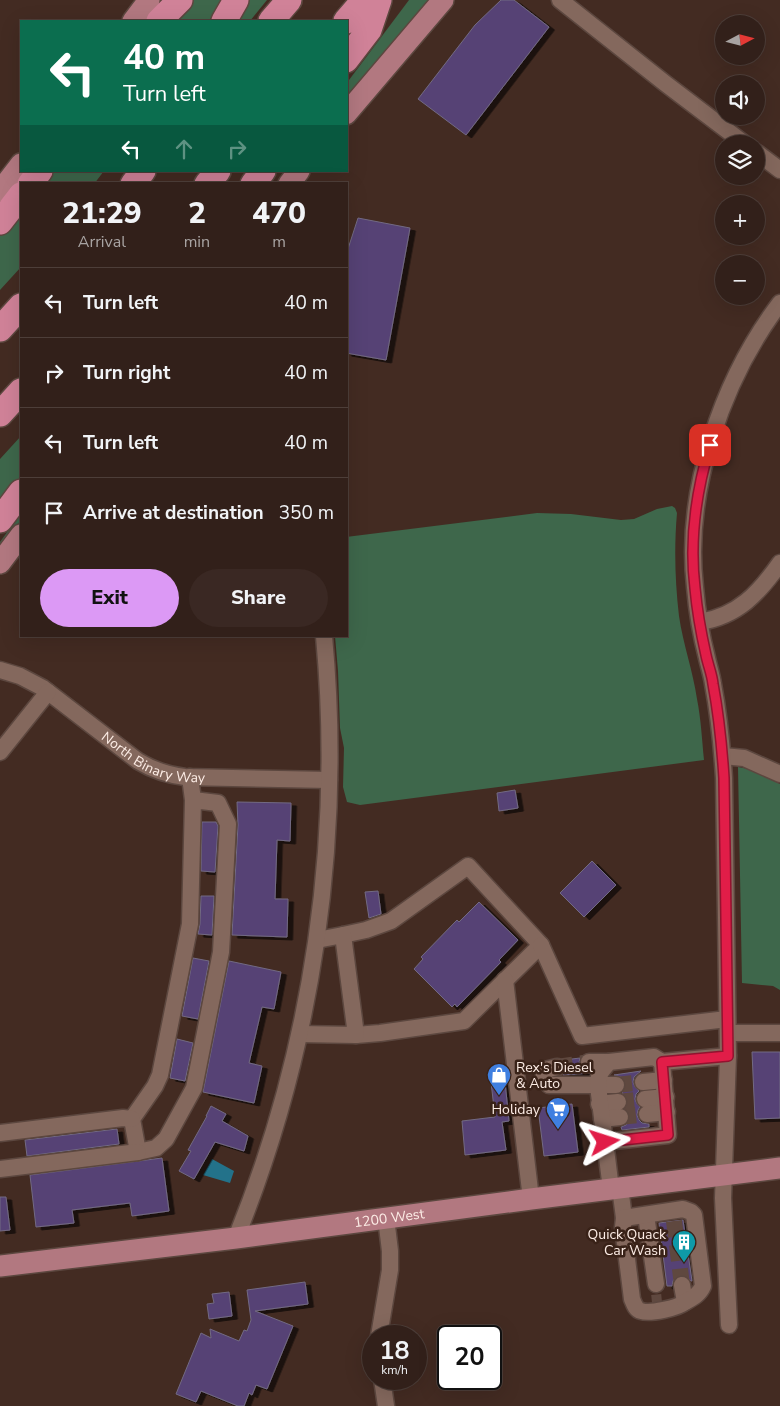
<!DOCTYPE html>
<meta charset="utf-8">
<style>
body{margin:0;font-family:"Nunito Sans",sans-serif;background:#3a2823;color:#f1f3f6;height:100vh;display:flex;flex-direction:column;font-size:19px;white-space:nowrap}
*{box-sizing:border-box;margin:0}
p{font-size:16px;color:#a8a3a2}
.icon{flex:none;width:28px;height:28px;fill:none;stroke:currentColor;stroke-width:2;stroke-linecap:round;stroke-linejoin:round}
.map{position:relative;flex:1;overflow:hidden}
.drawer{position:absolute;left:20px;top:182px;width:328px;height:455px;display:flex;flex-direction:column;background:#32201a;border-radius:0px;box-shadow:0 5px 20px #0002,0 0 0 1px #4d3e39}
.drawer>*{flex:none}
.banner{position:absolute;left:20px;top:20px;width:328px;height:152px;border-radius:0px;box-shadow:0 5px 20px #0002,0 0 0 1px #4d3e39;background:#0b6e4f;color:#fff;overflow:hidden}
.needle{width:32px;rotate:83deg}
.tools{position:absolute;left:715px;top:15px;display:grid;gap:10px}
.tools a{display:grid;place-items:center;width:50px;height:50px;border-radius:50%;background:#32201a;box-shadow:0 5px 20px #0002,0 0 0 1px #4d3e39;font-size:25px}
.speed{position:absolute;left:362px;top:1325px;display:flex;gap:10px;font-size:25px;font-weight:700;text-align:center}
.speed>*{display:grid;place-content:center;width:65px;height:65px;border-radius:50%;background:#32201a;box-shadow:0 5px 20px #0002,0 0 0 1px #4d3e39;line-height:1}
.speed small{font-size:12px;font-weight:400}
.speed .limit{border:2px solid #111;border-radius:8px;background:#fff;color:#111}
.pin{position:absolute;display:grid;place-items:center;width:42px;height:42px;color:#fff;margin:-21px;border-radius:10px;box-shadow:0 2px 8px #0006}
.me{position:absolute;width:55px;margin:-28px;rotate:84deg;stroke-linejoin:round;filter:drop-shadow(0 0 4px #0008)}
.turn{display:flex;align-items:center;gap:18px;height:105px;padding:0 20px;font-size:22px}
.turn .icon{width:65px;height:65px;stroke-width:2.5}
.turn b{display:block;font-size:35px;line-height:42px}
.lanes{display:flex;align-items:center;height:48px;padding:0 20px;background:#0003;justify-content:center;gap:25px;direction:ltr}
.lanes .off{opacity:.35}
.eta{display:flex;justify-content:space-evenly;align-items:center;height:85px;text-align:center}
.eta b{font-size:30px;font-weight:800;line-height:35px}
.button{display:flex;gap:10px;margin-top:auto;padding:10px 20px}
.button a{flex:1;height:58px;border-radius:30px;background:#dc99f5;color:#111;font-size:20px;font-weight:800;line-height:58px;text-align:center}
.button a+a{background:#3a2823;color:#f1f3f6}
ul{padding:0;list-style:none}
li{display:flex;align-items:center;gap:15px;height:70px;padding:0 20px;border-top:1px solid #4d3e39}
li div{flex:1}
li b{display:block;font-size:19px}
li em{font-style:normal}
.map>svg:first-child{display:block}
.green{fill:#3e674b}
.water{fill:#23728a}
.building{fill:#564274;stroke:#726a83;filter:url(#shadow)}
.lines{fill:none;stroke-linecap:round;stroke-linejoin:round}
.minor-tunnel{stroke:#5f483f;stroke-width:16;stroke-dasharray:16 8;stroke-linecap:butt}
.minor-casing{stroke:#5c473f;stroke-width:19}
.major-casing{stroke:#5c473f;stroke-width:24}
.highway-casing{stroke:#5c473f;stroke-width:28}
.minor{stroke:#84685d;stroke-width:16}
.major{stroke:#b27880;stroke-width:21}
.highway{stroke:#d08298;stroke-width:25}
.route-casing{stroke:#92132f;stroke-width:12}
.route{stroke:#e11d48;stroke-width:9}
.labels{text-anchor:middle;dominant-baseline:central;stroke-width:5;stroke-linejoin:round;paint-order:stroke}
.street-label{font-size:14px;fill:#fdede6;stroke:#392218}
.poi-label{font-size:14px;fill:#fdede6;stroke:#392218;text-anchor:end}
</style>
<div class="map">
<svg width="780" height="1406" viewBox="0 0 780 1406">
<defs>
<filter id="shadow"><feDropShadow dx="5.5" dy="3" stdDeviation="0" flood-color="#0009"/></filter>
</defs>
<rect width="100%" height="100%" fill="#432b22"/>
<path class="green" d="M190 0H222L209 21H169Z
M250 0H267L250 21H239Z
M409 0H434L346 103V84Z
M47 171H104L94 184H37Z
M21 204V267L0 290V231Z
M21 436V478L0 507V459Z
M672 506 675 508 677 513C674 547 675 582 679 616 683 644 693 671 697 699 701 719 702 740 704 760L360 805 347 802 343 787 344 748 340 728 338 671 335 636H346V537L537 513 571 514 621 520 634 519 657 509Z
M21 513V520L0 548V542Z
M738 767 749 769 780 784V990L773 986 742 983Z"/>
<path class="water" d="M212 1159 234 1171 230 1183 203 1175Z"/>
<path class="building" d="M501 0H514L549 27 466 135 418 99 475 25Z
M358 218 410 228 386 360 346 353V255Z
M515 790 518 808 499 811 497 793Z
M237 802 291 803 290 841 277 840 275 899H288L287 937 232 935 238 825Z
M202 822H216L218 826 215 872 201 871Z
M592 861 616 885 584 917 560 893Z
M378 891 381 914 369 918 365 892Z
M201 896H214L212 935 198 934 200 924Z
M479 902 518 940 499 960 501 962 457 1007 455 1004 452 1007 414 969 423 959 421 957 457 920 459 922Z
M193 958 209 961 198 1019 182 1016Z
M229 961 281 972 274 1009 262 1007 249 1063 262 1066 254 1103 203 1092Z
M177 1039 193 1043 185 1081 170 1078Z
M752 1052H780V1118L755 1119Z
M580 1058 579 1062 581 1067 584 1071 590 1073 563 1075 567 1069V1064L564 1060Z
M641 1071 634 1077 633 1082 635 1087 639 1091 636 1094 635 1099 637 1104 640 1107 638 1110 637 1115 639 1120 642 1123 649 1124V1127L622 1130 621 1127 626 1125 629 1121 630 1116 628 1112 625 1109 627 1106 628 1100 626 1096 622 1093 625 1090 626 1085 625 1080 621 1077 614 1075Z
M504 1072 509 1121 502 1122 506 1150 465 1155 462 1121 495 1117 490 1073Z
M572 1104 578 1152 544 1156 538 1108Z
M211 1106 226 1114 222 1121 248 1136 244 1151 215 1142 194 1179 179 1171 191 1151 188 1150 207 1116H206Z
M117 1129 119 1144 27 1156 25 1140Z
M162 1158 169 1211 132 1216 130 1203 72 1210 74 1223 36 1227 30 1175Z
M0 1197H6L10 1230 0 1231Z
M683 1220 692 1281H691L686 1276 680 1275 675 1278 673 1281 672 1286H667L659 1223Z
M305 1282 308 1304 255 1311 293 1326 267 1389 256 1385 252 1395 249 1393 244 1406H238L201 1391 196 1402 176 1394 201 1333 211 1338 210 1329 239 1341 244 1330 247 1331 251 1320 247 1290Z
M229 1292 232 1316 209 1319 207 1304 214 1303 212 1294Z"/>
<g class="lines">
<path class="minor-tunnel" d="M557 1067 589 1062
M616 1085 643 1082
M618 1102 645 1099
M620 1117 647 1114
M674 1221 682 1285
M652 1303 662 1302"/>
<g class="minor-casing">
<g id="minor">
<path d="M560 0 666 84 745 144"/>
<path d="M756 152 780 170"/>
<path d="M700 622C738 616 759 593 780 563"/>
<path id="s1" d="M0 670 20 676 43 688 138 761C153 770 167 775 185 777L329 780"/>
<path d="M0 752 48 692"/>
<path d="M723 756 744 758 780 774"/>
<path d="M190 777 193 800 190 924 160 1075 155 1086 132 1119 138 1152 156 1148 166 1139 194 1088 221 952 228 824 218 803 193 800"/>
<path d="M343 935 366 930 391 921 468 866 541 945 464 1021 380 1033 356 1035"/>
<path d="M541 945 582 1036 727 1019"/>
<path d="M505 980 531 1199"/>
<path d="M728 1033H780"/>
<path d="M300 1034 356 1035 343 935 317 940"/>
<path d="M589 1062H609"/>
<path d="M557 1067 545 1070C543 1077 543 1080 549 1085H616"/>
<path d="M643 1082 664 1080"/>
<path d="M645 1099 666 1097"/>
<path d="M599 1104 618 1102"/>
<path d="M647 1114 667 1112"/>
<path d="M602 1119 620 1117"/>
<path d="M0 1133 123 1118 132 1119"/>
<path d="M605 1142 668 1135 662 1062"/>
<path d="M0 1169 138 1152"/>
<path d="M620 1187 624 1218 623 1227 632 1299C634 1304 636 1310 641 1311 650 1314 678 1308 685 1302L682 1285"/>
<path d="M611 1189 598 1086C598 1073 601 1072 609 1062L654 1057 662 1062 728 1056"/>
<path d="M646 1215 656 1284"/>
<path d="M624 1218 683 1209 691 1212 694 1215 703 1286C699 1295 692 1298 685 1302"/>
<path d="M236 1238C313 1048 343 840 324 636"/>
<path d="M729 1325 723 1198 728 1056 724 778C722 747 719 716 713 684 712 676 709 667 707 658 701 635 697 611 695 587 684 491 722 380 780 303"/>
<path d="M379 1336 390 1270V1251L386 1218"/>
<path d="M382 1379 386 1406"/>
</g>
</g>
<g class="major-casing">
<g id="major">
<path d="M133 21 149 0"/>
<path d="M346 114 443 0"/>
<path d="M289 184 299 171"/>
<path d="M0 191 21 164"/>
<path d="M0 563 21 535"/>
<path id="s2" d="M0 1266 236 1238 531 1199 780 1168"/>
</g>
</g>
<g class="highway-casing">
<path id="highway" d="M159 21 180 0
M224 21 236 0
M271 21 289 0
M346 21 364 0
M346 60 369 30 379 0
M30 184 40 171
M133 184 143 171
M207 184 218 171
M253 184 263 171
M0 222 21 195
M0 329 21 306
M0 414 21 391
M0 520 21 492"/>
</g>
<use href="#minor" class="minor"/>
<use href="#major" class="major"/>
<use href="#highway" class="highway"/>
</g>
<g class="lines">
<g class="route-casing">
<path id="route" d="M605 1142 668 1135 662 1062 728 1056 724 778C722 747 719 716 713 684 712 674 708 665 706 655 701 633 697 610 695 588 689 539 696 492 710 445"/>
</g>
<use href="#route" class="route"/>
</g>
<defs>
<g id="shop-pin" transform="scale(1.25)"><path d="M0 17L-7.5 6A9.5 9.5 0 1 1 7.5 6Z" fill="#3f7fe0" stroke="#392218"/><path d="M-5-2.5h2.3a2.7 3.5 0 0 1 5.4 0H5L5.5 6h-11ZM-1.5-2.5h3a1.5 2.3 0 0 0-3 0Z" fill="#fff"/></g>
<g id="supermarket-pin" transform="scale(1.25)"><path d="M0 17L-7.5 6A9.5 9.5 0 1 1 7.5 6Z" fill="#3f7fe0" stroke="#392218"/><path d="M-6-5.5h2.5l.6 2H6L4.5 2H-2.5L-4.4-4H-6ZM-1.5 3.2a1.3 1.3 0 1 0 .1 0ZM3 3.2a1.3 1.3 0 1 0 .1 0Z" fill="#fff"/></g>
<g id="building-pin" transform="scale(1.25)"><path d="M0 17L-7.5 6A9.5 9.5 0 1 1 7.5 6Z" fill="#0f9aa8" stroke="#392218"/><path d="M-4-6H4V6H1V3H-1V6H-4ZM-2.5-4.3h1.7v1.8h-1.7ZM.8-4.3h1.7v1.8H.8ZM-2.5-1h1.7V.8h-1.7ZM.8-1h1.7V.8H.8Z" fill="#fff"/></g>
</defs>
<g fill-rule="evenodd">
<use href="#shop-pin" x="499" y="1075"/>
<use href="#supermarket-pin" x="558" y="1109"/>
<use href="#building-pin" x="684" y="1242"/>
</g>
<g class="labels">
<g class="street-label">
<text stroke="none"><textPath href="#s1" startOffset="180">North Binary Way</textPath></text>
<text stroke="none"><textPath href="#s2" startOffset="392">1200 West</textPath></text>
</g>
<g class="poi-label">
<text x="516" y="1067" text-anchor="start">Rex's Diesel<tspan x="516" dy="16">&amp; Auto</tspan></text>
<text x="540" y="1109">Holiday</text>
<text x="666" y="1234">Quick Quack<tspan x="666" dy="16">Car Wash</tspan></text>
</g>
</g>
</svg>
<div class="tools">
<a><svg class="needle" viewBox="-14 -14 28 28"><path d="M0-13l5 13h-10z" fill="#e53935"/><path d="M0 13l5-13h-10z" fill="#a8a3a2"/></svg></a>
<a><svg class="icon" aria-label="sound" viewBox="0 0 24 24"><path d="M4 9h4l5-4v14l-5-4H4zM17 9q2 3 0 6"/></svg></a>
<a><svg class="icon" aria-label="layers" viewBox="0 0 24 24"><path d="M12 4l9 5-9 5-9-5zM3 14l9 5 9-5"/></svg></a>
<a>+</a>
<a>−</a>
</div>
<div class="speed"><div>18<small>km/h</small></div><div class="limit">20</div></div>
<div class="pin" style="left:710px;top:445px;background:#d93025"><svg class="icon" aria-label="arrive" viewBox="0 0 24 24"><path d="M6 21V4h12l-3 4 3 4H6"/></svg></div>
<svg class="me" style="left:605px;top:1142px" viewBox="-20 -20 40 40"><path d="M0-17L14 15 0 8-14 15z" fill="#e11d48" stroke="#fff" stroke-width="4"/></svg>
<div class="banner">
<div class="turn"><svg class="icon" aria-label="left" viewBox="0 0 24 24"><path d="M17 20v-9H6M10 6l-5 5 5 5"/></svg><div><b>40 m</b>Turn left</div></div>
<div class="lanes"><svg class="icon" aria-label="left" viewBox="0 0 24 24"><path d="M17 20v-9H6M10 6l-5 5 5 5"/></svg><svg class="icon off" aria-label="ahead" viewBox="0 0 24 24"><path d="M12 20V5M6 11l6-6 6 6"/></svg><svg class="icon off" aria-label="right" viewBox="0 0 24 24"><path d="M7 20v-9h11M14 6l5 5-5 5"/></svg></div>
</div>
<section class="drawer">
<div class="eta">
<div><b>21:29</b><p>Arrival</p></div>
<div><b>2</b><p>min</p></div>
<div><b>470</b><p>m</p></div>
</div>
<ul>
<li><svg class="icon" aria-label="left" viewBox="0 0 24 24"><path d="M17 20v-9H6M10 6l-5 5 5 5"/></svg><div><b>Turn left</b></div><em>40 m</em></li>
<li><svg class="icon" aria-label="right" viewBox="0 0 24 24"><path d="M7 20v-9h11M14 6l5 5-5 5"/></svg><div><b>Turn right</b></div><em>40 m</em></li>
<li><svg class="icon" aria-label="left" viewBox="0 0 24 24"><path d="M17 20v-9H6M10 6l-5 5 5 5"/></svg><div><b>Turn left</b></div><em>40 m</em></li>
<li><svg class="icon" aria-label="arrive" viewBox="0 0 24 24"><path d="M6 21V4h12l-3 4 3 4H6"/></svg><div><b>Arrive at destination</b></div><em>350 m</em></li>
</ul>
<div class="button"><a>Exit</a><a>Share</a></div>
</section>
</div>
